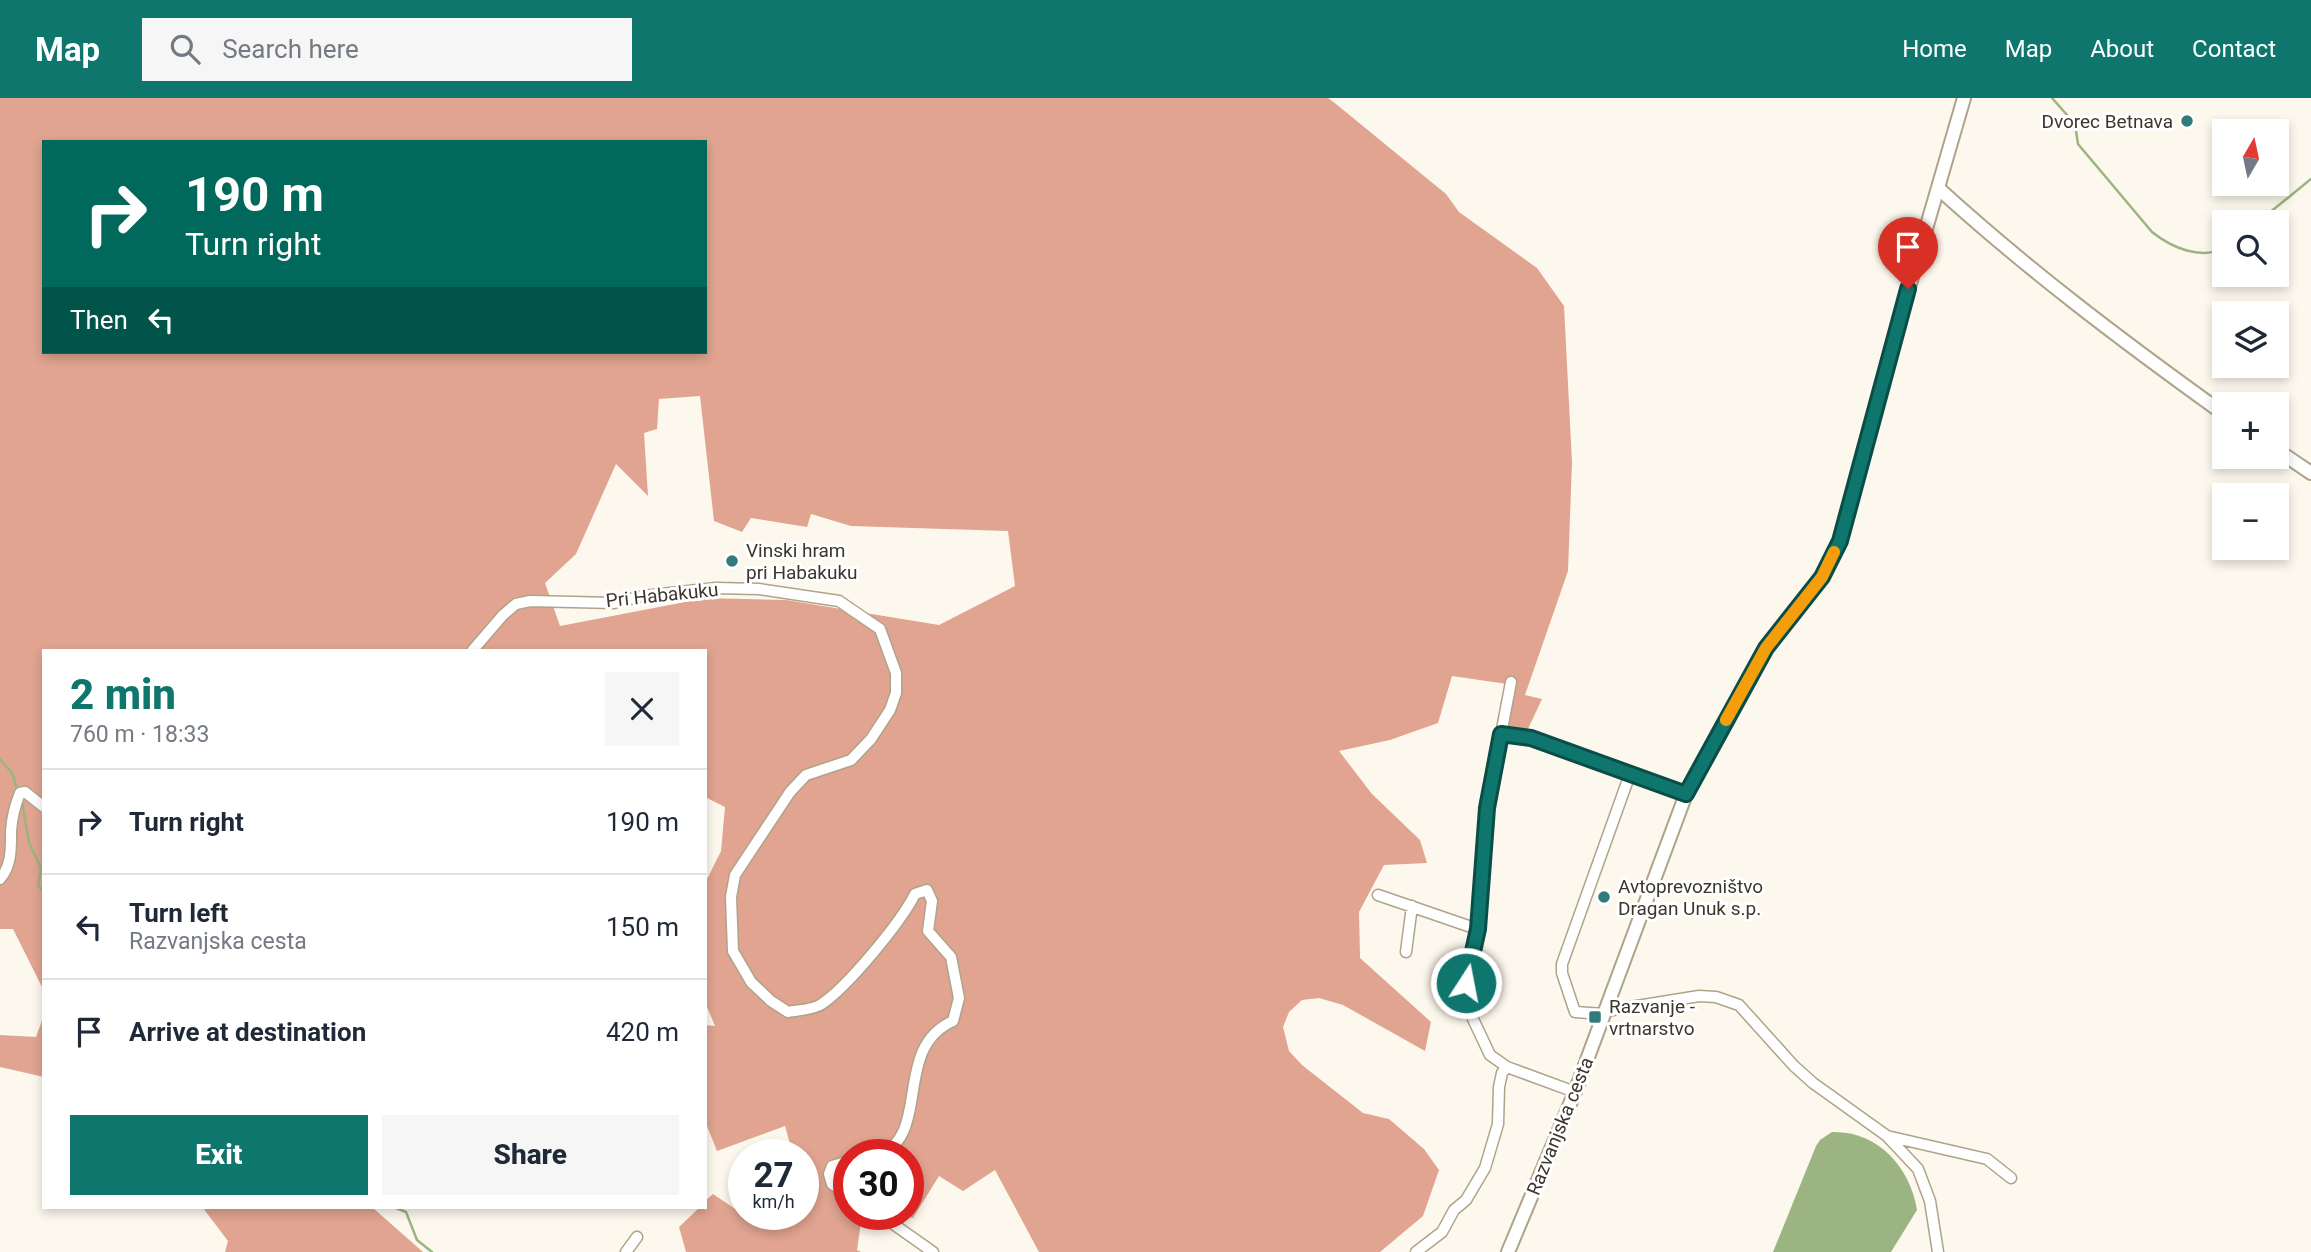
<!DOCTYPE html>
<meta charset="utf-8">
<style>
body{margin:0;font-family:Roboto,sans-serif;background:#f6f6f7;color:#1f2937;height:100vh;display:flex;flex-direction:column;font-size:26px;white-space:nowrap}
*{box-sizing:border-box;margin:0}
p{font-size:23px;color:#747a83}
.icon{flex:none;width:38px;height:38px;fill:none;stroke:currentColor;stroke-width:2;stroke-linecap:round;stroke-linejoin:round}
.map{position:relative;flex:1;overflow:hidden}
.side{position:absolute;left:42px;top:551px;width:665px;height:560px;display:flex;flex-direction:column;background:#fff;border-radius:0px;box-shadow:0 4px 10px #0003}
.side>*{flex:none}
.guide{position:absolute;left:42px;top:42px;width:665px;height:214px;border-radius:0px;box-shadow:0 4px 10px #0003;background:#00695c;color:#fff;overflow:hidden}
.needle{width:46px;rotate:9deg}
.tools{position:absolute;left:2212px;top:21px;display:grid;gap:14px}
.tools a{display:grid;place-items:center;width:77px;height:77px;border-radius:0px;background:#fff;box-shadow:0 4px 10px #0003;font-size:35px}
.speed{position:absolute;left:728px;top:1041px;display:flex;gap:14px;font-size:35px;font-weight:700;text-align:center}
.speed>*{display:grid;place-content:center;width:91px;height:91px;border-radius:50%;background:#fff;box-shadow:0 4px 10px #0003;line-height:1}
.speed small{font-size:18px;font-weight:400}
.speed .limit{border:10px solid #d22;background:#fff;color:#111}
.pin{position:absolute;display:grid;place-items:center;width:60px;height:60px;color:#fff;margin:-72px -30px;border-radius:50% 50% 50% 0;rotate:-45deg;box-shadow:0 0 7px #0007}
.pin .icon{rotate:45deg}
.me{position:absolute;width:77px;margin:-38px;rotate:11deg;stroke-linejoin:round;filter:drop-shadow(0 0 5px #0008)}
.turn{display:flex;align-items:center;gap:24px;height:147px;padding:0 28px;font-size:32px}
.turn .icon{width:91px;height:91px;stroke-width:2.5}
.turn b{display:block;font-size:49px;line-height:60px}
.then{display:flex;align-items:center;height:66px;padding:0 28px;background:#0003;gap:14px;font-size:26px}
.round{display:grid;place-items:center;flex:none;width:74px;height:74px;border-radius:0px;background:#f6f6f7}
.summary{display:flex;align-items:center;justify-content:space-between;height:119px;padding:0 28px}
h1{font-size:42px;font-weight:800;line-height:52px;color:#0f766e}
.primary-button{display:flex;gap:14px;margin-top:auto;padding:14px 28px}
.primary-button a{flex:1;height:80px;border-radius:0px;background:#0f766e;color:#fff;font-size:28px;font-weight:800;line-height:80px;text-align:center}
.primary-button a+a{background:#f6f6f7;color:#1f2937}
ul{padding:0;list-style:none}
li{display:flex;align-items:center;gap:21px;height:105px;padding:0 28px;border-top:2px solid #e0e1e3}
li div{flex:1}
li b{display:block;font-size:26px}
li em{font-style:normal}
header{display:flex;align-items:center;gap:42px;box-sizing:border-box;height:98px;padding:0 35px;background:#0f766e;color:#fff}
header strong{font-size:33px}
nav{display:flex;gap:38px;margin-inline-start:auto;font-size:24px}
.search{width:490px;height:63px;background:#f6f6f7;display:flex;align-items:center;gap:18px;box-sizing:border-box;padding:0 24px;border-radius:0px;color:#747a83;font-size:26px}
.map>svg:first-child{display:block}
.forest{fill:#e0a490;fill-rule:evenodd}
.water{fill:#9bb481}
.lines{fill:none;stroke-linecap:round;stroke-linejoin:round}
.stream{stroke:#9bb481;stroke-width:2.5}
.minor-casing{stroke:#afa38a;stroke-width:13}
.tertiary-casing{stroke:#afa38a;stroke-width:16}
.minor{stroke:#fff;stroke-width:10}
.tertiary{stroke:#fff;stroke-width:12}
.route-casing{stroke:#0a4d48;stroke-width:18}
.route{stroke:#0f766e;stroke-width:12}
.slow{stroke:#f59e0b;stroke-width:12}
.poi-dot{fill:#317b7c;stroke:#fff;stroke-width:2.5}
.labels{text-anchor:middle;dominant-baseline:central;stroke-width:6;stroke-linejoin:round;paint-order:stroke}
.poi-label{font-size:19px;fill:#3c372d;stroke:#fff;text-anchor:start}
.street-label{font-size:19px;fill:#3c372d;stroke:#fff}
</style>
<header>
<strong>Map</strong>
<div class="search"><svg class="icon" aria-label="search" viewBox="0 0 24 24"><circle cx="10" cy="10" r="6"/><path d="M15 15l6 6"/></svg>Search here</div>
<nav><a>Home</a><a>Map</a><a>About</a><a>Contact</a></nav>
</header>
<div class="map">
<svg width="2311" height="1154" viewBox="0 0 2311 1154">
<rect width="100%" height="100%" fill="#fdf8ed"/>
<path class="forest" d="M0 0H1328L1336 6 1446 96 1459 114 1537 170 1564 208 1572 364 1568 473 1525 597 1542 601 1527 633 1507 628 1514 587 1452 578 1438 625 1390 642 1339 653 1372 696 1420 742 1427 765 1384 767 1359 814 1360 860 1431 924 1425 953 1343 907 1319 900 1302 902 1289 914 1283 929 1289 953 1302 967 1363 1015 1389 1021 1424 1051 1439 1072 1423 1118 1380 1154H1039L995 1072 963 1093 939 1078 913 1120 898 1117 908 1116V1057H849V1116L862 1117 857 1152 861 1154H686L679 1129 699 1110H705V1103L713 1096 747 1119 803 1116V1107L807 1106 803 1093V1057H793L785 1028 717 1053 705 1023V927L715 928 705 904V785L721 753 725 709 705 699V553H44V893L13 831H0ZM44 44H705V254H44ZM700 298 714 423 742 434 751 420 807 429 811 416 851 428 1008 433 1015 488 939 527 786 502 706 500 560 528 545 485 576 456 616 366 648 398 644 335 657 331 659 301Z
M44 917V979L0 969V937L36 939Z
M203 1110H373L423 1154H225L228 1143Z"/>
<path class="water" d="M1832 1034C1878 1033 1910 1069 1917 1112L1891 1154H1773L1816 1048 1820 1042Z"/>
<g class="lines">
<path class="stream" d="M2052 0 2075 26 2078 46 2152 134C2172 150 2201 162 2224 150
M2258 124 2311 81
M0 661 12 675 17 690
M22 704 29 745 41 770 38 788 44 793
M396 1110 406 1114 417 1142 432 1154"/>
<g class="minor-casing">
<path id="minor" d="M472 553 503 517 516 506 530 503 614 505 643 498 716 490 759 491 839 503 880 531 896 575V595L890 612 871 641 851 662 806 677 790 694 735 777 731 799 733 853 751 884 771 903 788 914C798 912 811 912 820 907 846 891 901 824 915 796L927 792 932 803 928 833 951 859 959 900 953 923C892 950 932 1036 879 1057
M1511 584 1487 710 1477 831 1467 885 1473 921 1490 957 1507 969 1575 994
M1501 636 1531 641 1686 696
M0 781C12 767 11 750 11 733 12 719 15 707 20 695L25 694 44 709
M1378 797 1477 831
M1406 854 1412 808
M1606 913 1699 898 1716 899 1739 907 1794 968 1813 985 1887 1038 1918 1071 1930 1103 1938 1154
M1604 916 1575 914 1562 875V866L1630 676
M1887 1038 1987 1061 2011 1080
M849 1063 832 1068 829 1076 832 1086 849 1097
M879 1116 933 1154
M626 1154 637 1139
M1416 1154 1442 1134 1454 1112 1466 1102 1485 1070 1498 1026 1499 989 1502 975 1507 969"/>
</g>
<g class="tertiary-casing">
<path id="tertiary" d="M1938 90C2028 172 2125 245 2224 316
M2277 352 2311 375
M1508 1154 1575 994 1686 696 1766 550 1822 479 1840 443 1894 241 1964 0"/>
</g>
<use href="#minor" class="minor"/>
<use href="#tertiary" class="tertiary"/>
</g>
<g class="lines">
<g class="route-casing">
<path id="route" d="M1466 885 1478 831 1487 710 1501 636 1531 640 1686 696 1766 550 1822 479 1840 443 1908 191"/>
</g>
<use href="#route" class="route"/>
<path class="slow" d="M1726 622 1766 550 1822 479 1834 454"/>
</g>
<g class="poi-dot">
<circle cx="2187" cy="23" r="7"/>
<circle cx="732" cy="463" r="7"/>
<circle cx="1604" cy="799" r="7"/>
<rect x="1588" y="912" width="14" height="14" rx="3.5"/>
</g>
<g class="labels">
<g class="poi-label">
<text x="2173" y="23" text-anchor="end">Dvorec Betnava</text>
<text x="746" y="452">Vinski hram<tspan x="746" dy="22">pri Habakuku</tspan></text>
<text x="1618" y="788">Avtoprevozništvo<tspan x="1618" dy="22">Dragan Unuk s.p.</tspan></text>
<text x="1609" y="908">Razvanje -<tspan x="1609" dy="22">vrtnarstvo</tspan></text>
</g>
<g class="street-label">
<text transform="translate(662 497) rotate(-6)">Pri Habakuku</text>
<text transform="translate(1560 1028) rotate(-68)">Razvanjska cesta</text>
</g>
</g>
</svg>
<div class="tools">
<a><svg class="needle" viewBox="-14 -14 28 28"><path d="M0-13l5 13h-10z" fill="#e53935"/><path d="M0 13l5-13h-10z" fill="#747a83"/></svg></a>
<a><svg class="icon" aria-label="search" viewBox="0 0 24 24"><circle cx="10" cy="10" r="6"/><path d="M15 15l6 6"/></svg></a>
<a><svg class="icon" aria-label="layers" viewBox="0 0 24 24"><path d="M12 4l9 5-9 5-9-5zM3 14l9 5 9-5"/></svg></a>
<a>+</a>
<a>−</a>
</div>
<div class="speed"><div>27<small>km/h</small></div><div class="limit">30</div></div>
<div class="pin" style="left:1908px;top:191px;background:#d93025"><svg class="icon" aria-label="arrive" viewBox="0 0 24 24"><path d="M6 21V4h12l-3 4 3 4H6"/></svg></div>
<svg class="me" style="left:1466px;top:885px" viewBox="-20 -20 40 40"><circle r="17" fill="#0f766e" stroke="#fff" stroke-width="3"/><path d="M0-11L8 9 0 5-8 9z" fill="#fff"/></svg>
<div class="guide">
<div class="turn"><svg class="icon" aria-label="right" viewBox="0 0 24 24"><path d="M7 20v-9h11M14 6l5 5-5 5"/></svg><div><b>190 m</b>Turn right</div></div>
<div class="then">Then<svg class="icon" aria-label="left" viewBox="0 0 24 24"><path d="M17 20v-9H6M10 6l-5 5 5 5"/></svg></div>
</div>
<section class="side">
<div class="summary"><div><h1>2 min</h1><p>760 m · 18:33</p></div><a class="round"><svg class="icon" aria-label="close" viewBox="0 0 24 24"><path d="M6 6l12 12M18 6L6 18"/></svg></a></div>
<ul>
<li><svg class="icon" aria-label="right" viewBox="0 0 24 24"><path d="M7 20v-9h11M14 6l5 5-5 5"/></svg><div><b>Turn right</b></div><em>190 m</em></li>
<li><svg class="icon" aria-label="left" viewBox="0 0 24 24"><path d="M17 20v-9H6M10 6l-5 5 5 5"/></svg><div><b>Turn left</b><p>Razvanjska cesta</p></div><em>150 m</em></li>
<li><svg class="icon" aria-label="arrive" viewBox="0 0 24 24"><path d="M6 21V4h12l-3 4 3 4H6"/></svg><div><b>Arrive at destination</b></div><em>420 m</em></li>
</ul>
<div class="primary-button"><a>Exit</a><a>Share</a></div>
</section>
</div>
